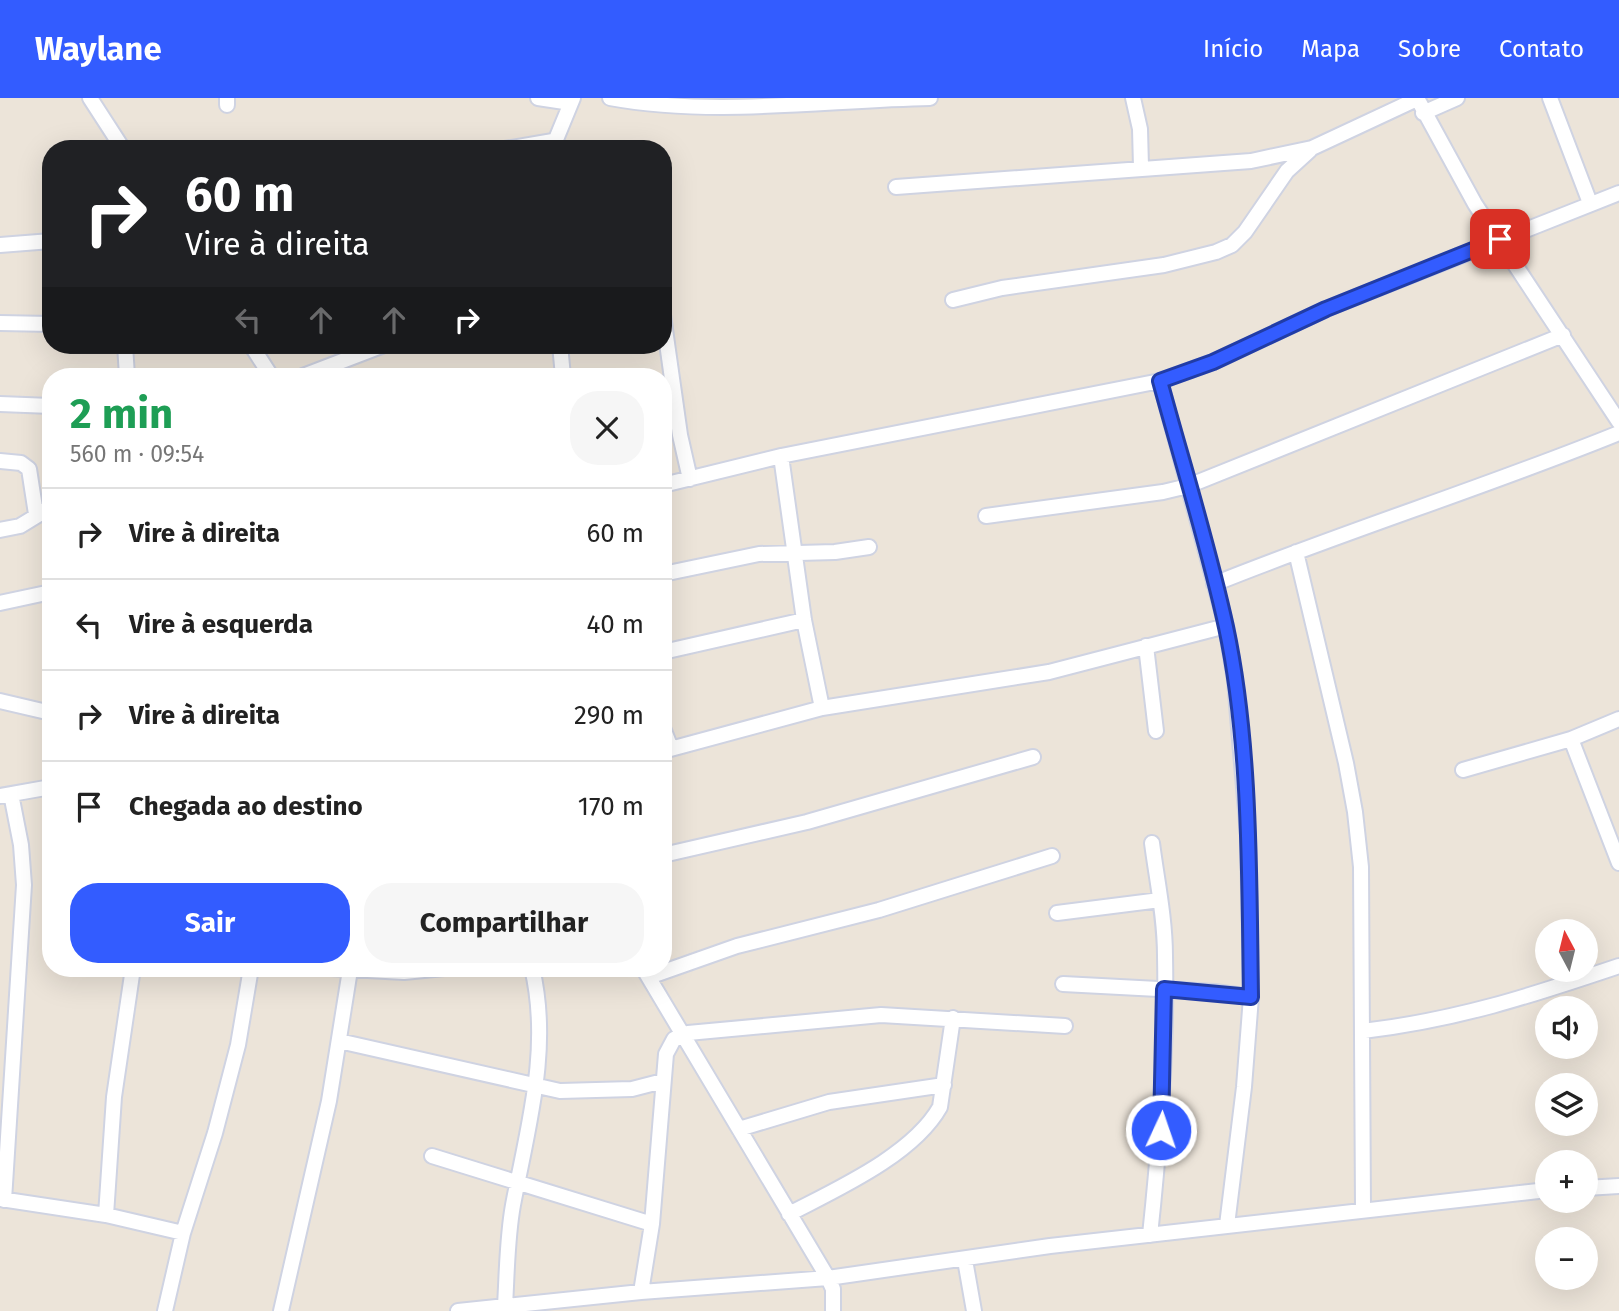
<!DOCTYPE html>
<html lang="pt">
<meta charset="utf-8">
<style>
body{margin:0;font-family:"Fira Sans",sans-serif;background:#f6f6f6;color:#222;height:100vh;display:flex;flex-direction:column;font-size:26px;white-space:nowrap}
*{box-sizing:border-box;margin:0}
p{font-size:23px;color:#767676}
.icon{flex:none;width:38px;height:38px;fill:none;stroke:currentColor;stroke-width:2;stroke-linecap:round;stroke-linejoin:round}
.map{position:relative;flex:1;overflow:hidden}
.details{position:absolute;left:42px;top:270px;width:630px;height:609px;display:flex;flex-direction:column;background:#fff;border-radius:28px;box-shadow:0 7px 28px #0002}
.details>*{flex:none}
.guide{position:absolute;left:42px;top:42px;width:630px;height:214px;border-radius:28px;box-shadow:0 7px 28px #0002;background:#202124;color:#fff;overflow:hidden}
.needle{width:46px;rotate:353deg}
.buttons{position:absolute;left:1535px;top:821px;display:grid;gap:14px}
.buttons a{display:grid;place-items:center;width:63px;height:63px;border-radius:50%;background:#fff;box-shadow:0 7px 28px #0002;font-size:35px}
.pin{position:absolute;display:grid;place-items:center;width:60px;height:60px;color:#fff;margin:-30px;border-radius:14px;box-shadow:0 4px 10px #0006}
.me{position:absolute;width:77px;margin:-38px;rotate:3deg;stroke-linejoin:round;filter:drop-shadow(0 0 5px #0008)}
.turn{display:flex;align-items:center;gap:24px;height:147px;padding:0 28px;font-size:32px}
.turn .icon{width:91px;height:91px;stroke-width:2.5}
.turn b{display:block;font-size:49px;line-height:60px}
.lanes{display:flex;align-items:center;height:66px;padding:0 28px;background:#0003;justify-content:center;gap:35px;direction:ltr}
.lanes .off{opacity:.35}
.round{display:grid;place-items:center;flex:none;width:74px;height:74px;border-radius:28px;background:#f6f6f6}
.overview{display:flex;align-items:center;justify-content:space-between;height:119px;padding:0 28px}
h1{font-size:42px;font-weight:700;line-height:52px;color:#1e9e55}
.action{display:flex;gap:14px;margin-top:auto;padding:14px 28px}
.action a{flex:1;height:80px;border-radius:28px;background:#335cff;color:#fff;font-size:28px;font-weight:700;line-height:80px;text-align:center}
.action a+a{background:#f6f6f6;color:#222}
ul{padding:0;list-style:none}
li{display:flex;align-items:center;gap:21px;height:91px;padding:0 28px;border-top:2px solid #e0e0e0}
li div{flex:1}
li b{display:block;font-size:26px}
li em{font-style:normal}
header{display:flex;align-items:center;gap:42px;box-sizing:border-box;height:98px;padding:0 35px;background:#335cff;color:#fff}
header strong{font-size:33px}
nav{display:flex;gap:38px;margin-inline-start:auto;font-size:24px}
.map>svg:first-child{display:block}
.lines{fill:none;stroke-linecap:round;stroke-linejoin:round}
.minor-casing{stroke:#cfd3e2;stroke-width:18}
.minor{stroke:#fff;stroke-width:14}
.route-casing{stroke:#213ca6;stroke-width:18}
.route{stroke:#335cff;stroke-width:12}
</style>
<header>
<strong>Waylane</strong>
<nav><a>Início</a><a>Mapa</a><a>Sobre</a><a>Contato</a></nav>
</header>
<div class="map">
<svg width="1619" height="1213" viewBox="0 0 1619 1213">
<rect width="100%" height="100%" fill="#ece4d9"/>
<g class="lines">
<g class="minor-casing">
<path id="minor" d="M90 0 123 51
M227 0V7
M538 0 571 5
M610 0C714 19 825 2 930 0
M1133 0 1140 31 1141 69
M1417 0 1475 106 1619 324
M1550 0 1590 105
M1423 15 1457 0
M505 51 553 43
M552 51 573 0
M896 89 1251 63 1312 50 1417 1
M0 147 51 143
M953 202 1002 190 1164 167 1216 154 1232 147 1245 134 1287 73 1310 52
M663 217 680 337 690 381
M0 225 51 226
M125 247 127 278
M251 247 271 278
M560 247 563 278
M303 278 384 247
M1160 283 1226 528 1235 583 1248 737 1251 899 1244 989 1227 1127
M0 306 51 308
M781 358 804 522 822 610
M0 363 21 365 29 371 36 416
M663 387 781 358 1160 283 1213 264 1326 211 1619 95
M986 418 1163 394 1188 388 1563 237
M0 432 20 428 51 409
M1296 454 1346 665 1355 714 1361 769 1363 1111
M663 476 759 456 835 454 869 449
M1214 486C1348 432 1486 389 1619 335
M0 505 51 494
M1146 548 1156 633
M663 554 804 522
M0 603 51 615
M663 630 671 650
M1571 641 1619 765
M663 653 822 610 1049 574 1226 528
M1463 672 1571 641 1619 621
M0 698 51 689
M663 757 807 724 1033 659
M1057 815 1160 802
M331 870 404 874 444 870
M643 870 828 1180 833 1191V1213
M649 879 737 848 879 812 1052 758
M1063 886 1215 894 1251 899
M1363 933C1457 922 1530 898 1619 868
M339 943 560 993 632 991 663 983
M739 1031 829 1004 944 987
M432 1058 652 1126
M1586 1090 1619 1088
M0 1101 106 1117 183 1135
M4 1102 24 787 21 747 11 696
M789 1116C837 1091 913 1057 940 1009L953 920
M106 1117 114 999 133 870
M1150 1137C1160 1044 1167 952 1165 858 1165 820 1157 783 1152 745
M965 1162 974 1213
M641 1194 652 1126 666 956 674 941 688 935 881 917 1065 928
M505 1208C507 1174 507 1140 513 1107 528 1028 551 950 532 870
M165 1213 183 1135 215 1035 238 947 251 870
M281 1213 329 1003 350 872
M458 1213 641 1194 828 1180 1050 1148 1547 1092"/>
</g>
<use href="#minor" class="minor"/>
</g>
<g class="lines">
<g class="route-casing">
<path id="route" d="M1161 1032 1164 891 1251 899C1249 779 1251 646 1226 529 1208 446 1182 364 1160 283L1213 264 1326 211 1500 141"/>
</g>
<use href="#route" class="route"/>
</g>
</svg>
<div class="buttons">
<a><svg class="needle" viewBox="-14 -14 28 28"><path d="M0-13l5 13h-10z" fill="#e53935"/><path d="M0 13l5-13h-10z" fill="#767676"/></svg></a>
<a><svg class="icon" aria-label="sound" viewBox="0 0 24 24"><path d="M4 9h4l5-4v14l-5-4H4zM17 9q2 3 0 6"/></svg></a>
<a><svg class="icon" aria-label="layers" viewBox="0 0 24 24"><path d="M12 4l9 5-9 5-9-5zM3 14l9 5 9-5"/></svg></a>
<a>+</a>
<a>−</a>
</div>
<div class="pin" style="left:1500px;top:141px;background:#d93025"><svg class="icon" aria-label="arrive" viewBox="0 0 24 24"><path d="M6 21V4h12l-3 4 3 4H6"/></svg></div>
<svg class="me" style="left:1161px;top:1032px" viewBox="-20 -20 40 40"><circle r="17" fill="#335cff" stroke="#fff" stroke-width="3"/><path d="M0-11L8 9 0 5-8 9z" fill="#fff"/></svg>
<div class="guide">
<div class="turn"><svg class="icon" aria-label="right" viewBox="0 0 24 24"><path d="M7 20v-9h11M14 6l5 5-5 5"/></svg><div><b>60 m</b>Vire à direita</div></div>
<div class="lanes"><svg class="icon off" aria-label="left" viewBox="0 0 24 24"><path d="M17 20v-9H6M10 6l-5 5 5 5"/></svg><svg class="icon off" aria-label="ahead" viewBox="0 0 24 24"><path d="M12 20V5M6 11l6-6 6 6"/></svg><svg class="icon off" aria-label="ahead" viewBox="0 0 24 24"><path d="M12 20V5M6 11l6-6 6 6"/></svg><svg class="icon" aria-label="right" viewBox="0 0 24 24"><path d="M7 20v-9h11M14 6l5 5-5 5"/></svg></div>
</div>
<section class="details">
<div class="overview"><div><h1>2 min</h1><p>560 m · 09:54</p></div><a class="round"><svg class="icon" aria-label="close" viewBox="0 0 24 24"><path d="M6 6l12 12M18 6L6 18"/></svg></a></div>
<ul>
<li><svg class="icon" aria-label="right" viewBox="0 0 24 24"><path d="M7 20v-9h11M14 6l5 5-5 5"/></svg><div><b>Vire à direita</b></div><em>60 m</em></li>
<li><svg class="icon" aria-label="left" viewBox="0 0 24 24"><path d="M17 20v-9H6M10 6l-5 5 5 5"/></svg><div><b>Vire à esquerda</b></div><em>40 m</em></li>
<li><svg class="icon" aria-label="right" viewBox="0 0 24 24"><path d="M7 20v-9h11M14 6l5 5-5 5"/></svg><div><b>Vire à direita</b></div><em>290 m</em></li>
<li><svg class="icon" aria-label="arrive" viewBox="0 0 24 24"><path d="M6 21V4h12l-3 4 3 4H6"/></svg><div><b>Chegada ao destino</b></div><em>170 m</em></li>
</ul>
<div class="action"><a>Sair</a><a>Compartilhar</a></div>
</section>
</div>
